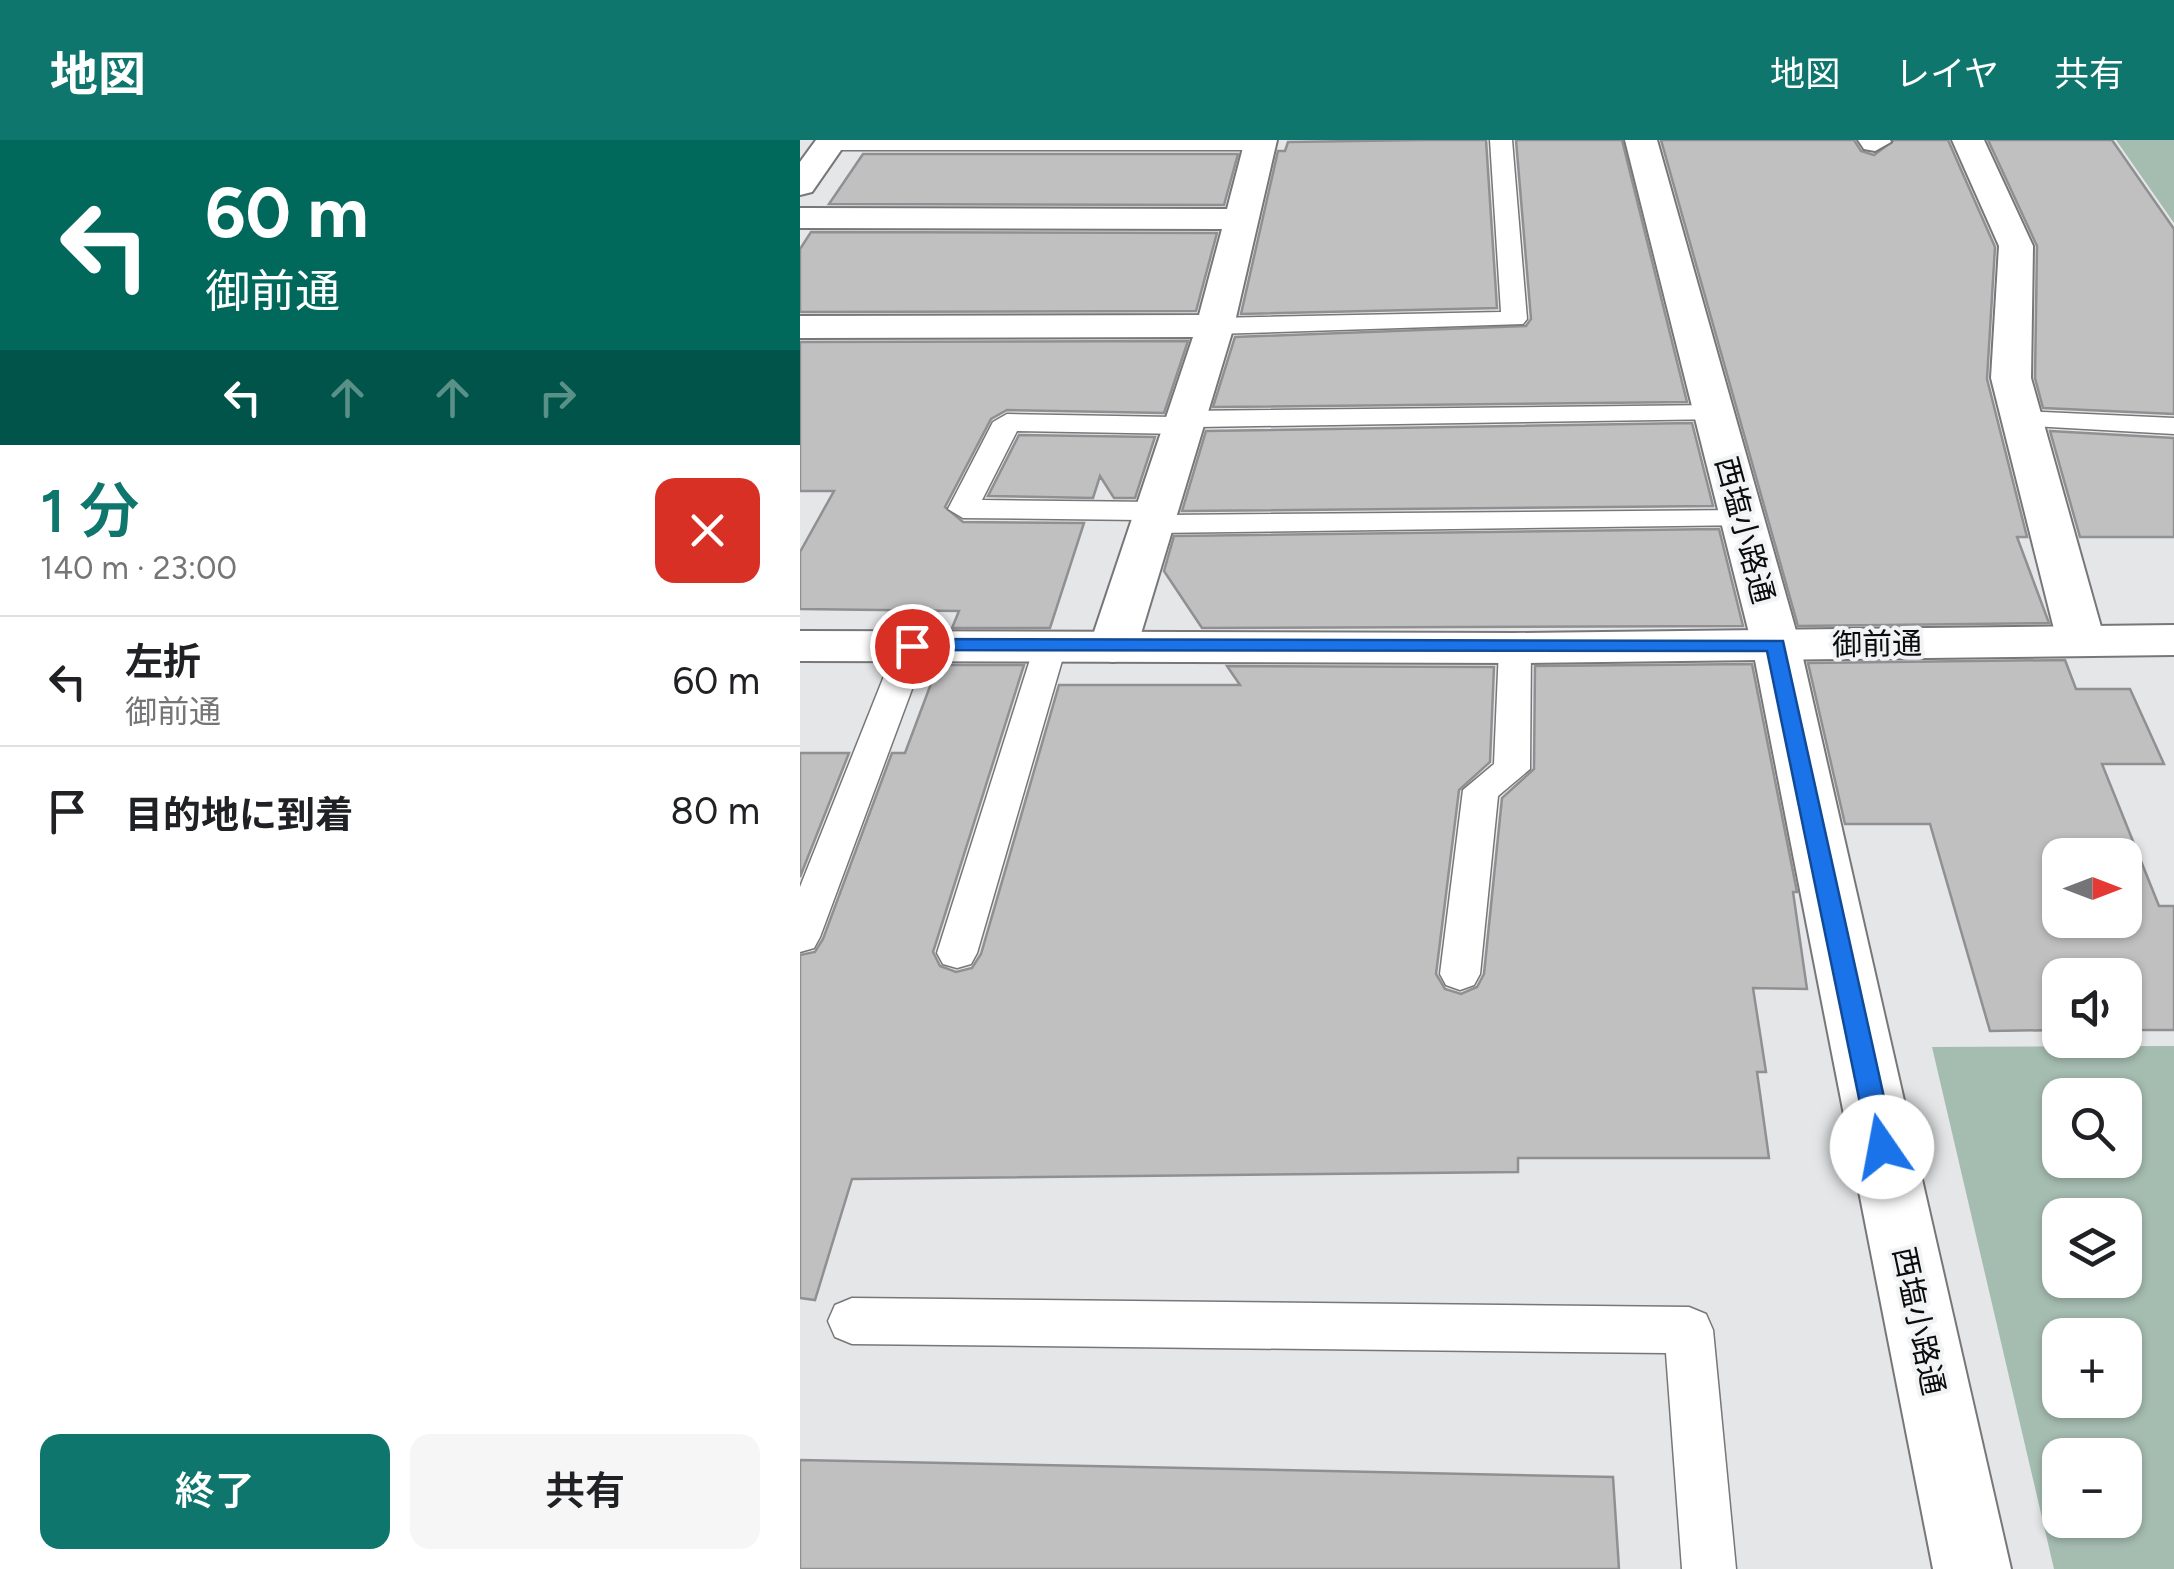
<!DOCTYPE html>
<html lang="ja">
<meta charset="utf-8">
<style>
body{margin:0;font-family:Figtree,"Noto Sans JP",sans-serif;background:#f6f6f6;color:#202124;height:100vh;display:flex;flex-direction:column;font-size:38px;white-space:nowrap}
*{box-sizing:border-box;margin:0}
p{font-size:32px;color:#757577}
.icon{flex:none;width:55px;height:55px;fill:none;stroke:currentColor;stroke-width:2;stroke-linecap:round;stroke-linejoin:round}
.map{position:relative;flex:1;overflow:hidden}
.drawer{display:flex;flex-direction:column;background:#fff;width:800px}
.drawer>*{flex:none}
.top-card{background:#00695c;color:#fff;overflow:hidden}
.needle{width:65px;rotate:90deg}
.tools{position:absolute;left:1242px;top:698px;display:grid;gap:20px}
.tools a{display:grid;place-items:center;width:100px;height:100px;border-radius:20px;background:#fff;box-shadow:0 2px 8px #0004;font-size:50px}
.pin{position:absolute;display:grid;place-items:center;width:85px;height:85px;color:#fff;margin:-42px;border:5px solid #fff;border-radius:50%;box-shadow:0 2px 10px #0007}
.me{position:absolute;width:110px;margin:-55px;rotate:348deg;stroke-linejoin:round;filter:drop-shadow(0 0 8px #0008)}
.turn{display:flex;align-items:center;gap:35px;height:210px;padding:0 40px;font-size:45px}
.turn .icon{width:130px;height:130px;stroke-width:2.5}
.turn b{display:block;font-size:70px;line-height:85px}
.lanes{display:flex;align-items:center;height:95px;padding:0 40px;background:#0003;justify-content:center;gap:50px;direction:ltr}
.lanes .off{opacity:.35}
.round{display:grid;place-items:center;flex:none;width:105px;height:105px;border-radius:20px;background:#f6f6f6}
.overview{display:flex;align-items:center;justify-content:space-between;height:170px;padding:0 40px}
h1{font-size:60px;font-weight:600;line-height:75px;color:#0f766e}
.primary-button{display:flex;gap:20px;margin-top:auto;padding:20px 40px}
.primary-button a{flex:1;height:115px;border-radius:20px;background:#0f766e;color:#fff;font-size:40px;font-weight:600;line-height:115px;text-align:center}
.primary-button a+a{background:#f6f6f6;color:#202124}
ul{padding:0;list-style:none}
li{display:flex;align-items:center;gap:30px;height:130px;padding:0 40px;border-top:2px solid #e0e0e0}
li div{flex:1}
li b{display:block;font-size:38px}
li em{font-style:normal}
header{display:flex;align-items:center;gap:60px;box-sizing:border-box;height:140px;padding:0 50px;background:#0f766e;color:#fff}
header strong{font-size:48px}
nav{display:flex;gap:55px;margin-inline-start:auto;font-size:35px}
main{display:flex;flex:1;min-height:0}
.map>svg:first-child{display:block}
.green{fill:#a5bcb0;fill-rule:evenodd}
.building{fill:#c0c0c1;stroke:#909092;stroke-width:2.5;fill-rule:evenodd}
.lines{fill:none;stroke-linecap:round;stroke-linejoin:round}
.lane-casing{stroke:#777779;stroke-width:3}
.street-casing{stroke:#777779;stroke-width:4}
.secondary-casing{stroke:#777779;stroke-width:4}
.lane{fill:#fff;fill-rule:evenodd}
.street{fill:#fff;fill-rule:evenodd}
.secondary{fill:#fff;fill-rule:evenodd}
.route{fill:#1a73e8;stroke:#114b97;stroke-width:2.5}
.labels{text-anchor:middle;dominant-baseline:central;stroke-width:8;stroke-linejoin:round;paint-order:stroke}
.street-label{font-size:30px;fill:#0b0c0c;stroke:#f2f3f4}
</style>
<header>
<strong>地図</strong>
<nav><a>地図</a><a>レイヤ</a><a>共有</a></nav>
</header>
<main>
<section class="drawer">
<div class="top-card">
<div class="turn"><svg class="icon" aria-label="left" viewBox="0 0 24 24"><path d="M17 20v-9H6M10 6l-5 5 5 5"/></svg><div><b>60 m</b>御前通</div></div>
<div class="lanes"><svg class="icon" aria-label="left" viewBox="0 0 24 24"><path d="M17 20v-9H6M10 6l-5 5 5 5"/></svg><svg class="icon off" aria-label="ahead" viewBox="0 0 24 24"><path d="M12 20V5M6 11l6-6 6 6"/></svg><svg class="icon off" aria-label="ahead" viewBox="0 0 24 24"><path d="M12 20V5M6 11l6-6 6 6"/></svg><svg class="icon off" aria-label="right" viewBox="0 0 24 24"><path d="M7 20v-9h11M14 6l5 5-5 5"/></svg></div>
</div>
<div class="overview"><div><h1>1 分</h1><p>140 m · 23:00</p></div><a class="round" style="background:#d93025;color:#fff"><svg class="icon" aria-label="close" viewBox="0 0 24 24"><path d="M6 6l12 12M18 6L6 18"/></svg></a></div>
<ul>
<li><svg class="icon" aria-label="left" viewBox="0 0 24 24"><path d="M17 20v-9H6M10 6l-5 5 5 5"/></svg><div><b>左折</b><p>御前通</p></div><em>60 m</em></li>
<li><svg class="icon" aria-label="arrive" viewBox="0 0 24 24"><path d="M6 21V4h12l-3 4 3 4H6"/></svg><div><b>目的地に到着</b></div><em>80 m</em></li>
</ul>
<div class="primary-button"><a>終了</a><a>共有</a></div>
</section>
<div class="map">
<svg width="1374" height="1429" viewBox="0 0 1374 1429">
<rect width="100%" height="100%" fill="#e4e6e7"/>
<path class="green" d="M1316 0H1374V83Z
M1374 906V1429H1254L1132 907ZM1260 955H1325V1020H1260ZM1260 1075H1325V1140H1260ZM1260 1195H1325V1260H1260ZM1260 1315H1325V1380H1260Z"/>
<path class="building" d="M624 0H686L697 168 441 174 478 11H485L488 2Z
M716 0H822L887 262 413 267 435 197 726 186 731 179Z
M861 0H1054L1061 11 1074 15 1094 0H1148L1195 107 1187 239 1227 397H1217L1249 483 998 486Z
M1188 0H1312L1374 89V274L1243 268 1235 238 1237 106Z
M63 14H438L424 65 29 64Z
M11 92 417 93 396 171 0 172V109Z
M388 201 364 273 207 270 191 279 145 367 163 382 284 383 250 488H152L159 471 0 469V412L34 351H0V202Z
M892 283 913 366 382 371 406 291Z
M1250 291 1374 298V397H1280Z
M219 295 355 297 335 358H314L300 336 293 358 188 356Z
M919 389 943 486 402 488 364 431 374 396Z
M1265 520 1276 549H1330L1364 624H1302L1359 766H1374V890H1325V835H1260V890L1190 891 1130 684H1045L1008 523ZM1260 715H1325V780H1260Z
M952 524 997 752H993L1007 849 953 848 966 932H957L969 1018H718V1032L52 1039 15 1160 0 1158V815L15 812 23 799 92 613H105L138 525H224L133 812 140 826 156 832 172 828 181 814 259 545H440L427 526 694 527 690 622 659 650 636 834 645 849 661 854 677 847 684 834 702 658 734 629 735 526Z
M0 613H49L0 737Z
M0 1320 813 1337 819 1429H0Z"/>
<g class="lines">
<g class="lane-casing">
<path id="lane" d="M20 0H468L471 4 460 10H28L20 9Z
M690 0H712L727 179 723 184 415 194 402 186 415 178 701 172Z
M914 265 928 273 924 279 397 287 384 294 217 291 182 360 357 362 367 365 369 375 942 370 957 379 953 385 353 393 342 390 341 380 163 378 148 369 193 282 207 274 373 277 386 271Z
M1222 271 1374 278V294L1212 285 1208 279 1212 273Z
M112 496 124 499 128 506 20 797 14 808 0 812V747L96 506 100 499Z
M250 497 262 500 266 507 177 813 171 824 157 828 143 824 137 813 234 507 238 500Z
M715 498 727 501 731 508 730 629 698 656 680 834 674 845 660 850 646 845 640 834 663 650 694 624 699 508 703 501Z
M52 1158 889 1167 906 1174 913 1190 936 1429H882L866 1213 52 1204 35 1197 28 1181 35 1165Z"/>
</g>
<g class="street-casing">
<path id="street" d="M16 0H48L12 52 0 55V22Z
M445 0H477L434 186 337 507 330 518 313 522 296 518 289 507 393 197 0 198V176L399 175 422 89 0 88V68L427 69Z
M825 0H857L1000 505 1211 1429H1133L952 505Z
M1058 0H1090L1091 2 1075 11 1064 9Z
M1152 0H1184L1233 106 1231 238 1305 501 1298 512 1281 516 1264 512 1257 501 1191 238 1199 106Z"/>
</g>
<g class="secondary-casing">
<path id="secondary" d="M1374 485V515L715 523 0 521V491L715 493Z"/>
</g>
<use href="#lane" class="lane"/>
<use href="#street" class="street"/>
<use href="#secondary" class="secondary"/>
</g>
<path class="route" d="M112 499 983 501 1095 1007 1091 1015H1073L1069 1007 967 511 105 510 102 506Z"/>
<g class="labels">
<g class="street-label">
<text transform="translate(945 390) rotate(75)">西塩小路通</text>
<text transform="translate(1077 504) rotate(-1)">御前通</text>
<text transform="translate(1119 1181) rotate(78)">西塩小路通</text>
</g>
</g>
</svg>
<div class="tools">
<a><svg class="needle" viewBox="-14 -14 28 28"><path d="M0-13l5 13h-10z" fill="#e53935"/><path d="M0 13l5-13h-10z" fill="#757577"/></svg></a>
<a><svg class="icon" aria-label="sound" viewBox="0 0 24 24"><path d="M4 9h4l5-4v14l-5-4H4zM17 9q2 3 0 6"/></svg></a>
<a><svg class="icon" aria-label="search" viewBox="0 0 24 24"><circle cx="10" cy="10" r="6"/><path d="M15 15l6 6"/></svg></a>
<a><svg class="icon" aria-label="layers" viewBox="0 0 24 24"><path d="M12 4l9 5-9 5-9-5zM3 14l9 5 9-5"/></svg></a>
<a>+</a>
<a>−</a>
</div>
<div class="pin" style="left:112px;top:506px;background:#d93025"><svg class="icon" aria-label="arrive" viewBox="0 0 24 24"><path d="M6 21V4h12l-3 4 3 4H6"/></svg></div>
<svg class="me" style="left:1082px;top:1007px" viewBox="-20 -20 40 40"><circle r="19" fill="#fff"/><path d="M0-13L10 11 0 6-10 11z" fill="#1a73e8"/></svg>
</div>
</main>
